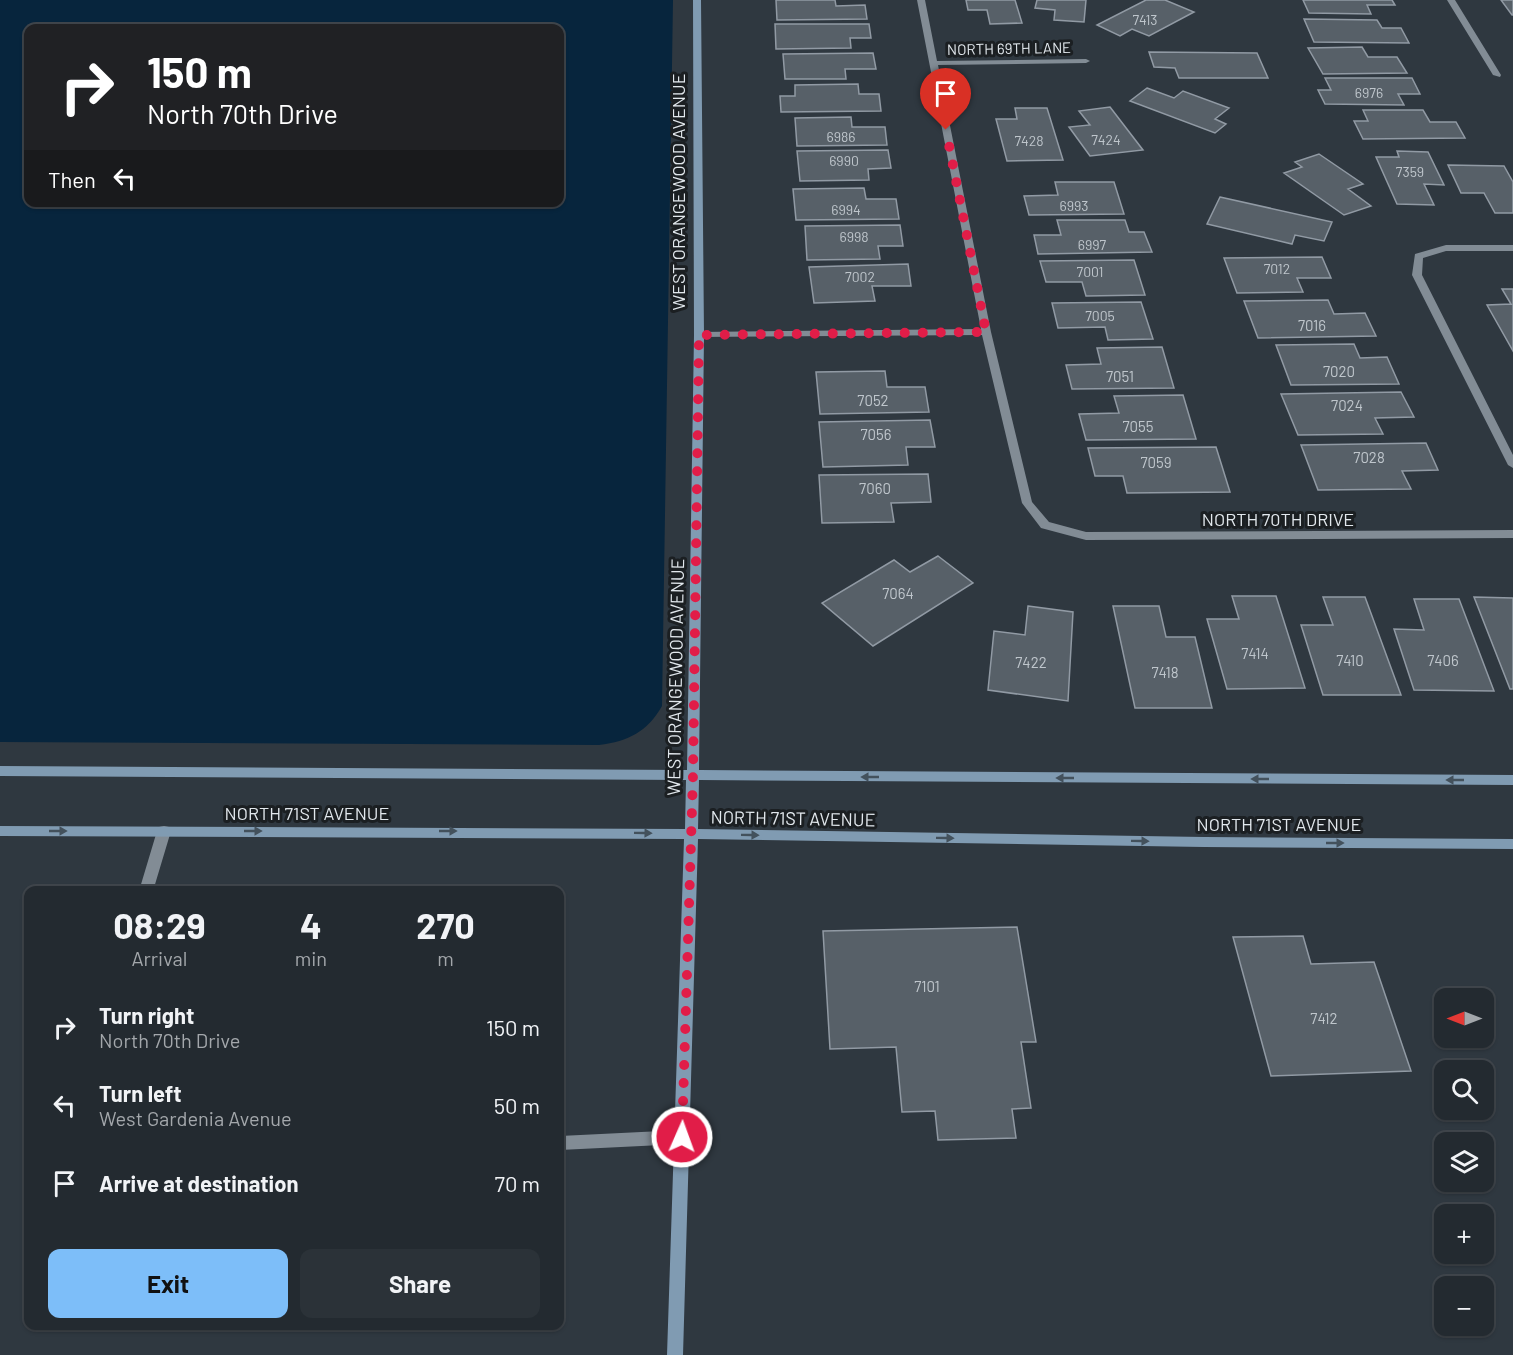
<!DOCTYPE html>
<meta charset="utf-8">
<style>
body{margin:0;font-family:Barlow,sans-serif;background:#2b3238;color:#f1f3f6;height:100vh;display:flex;flex-direction:column;font-size:22px;white-space:nowrap}
*{box-sizing:border-box;margin:0}
p{font-size:20px;color:#a3a7ab}
.icon{flex:none;width:33px;height:33px;fill:none;stroke:currentColor;stroke-width:2;stroke-linecap:round;stroke-linejoin:round}
.map{position:relative;flex:1;overflow:hidden}
.panel{position:absolute;left:24px;top:886px;width:540px;height:444px;display:flex;flex-direction:column;background:#232a30;border-radius:12px;box-shadow:0 2px 4px #0004,0 0 0 2px #40464c}
.panel>*{flex:none}
.hud{position:absolute;left:24px;top:24px;width:540px;height:183px;border-radius:12px;box-shadow:0 2px 4px #0004,0 0 0 2px #40464c;background:#202124;color:#fff;overflow:hidden}
.needle{width:39px;rotate:270deg}
.fabs{position:absolute;left:1434px;top:988px;display:grid;gap:12px}
.fabs a{display:grid;place-items:center;width:60px;height:60px;border-radius:12px;background:#232a30;box-shadow:0 2px 4px #0004,0 0 0 2px #40464c;font-size:30px}
.pin{position:absolute;display:grid;place-items:center;width:51px;height:51px;color:#fff;margin:-62px -26px;border-radius:50% 50% 50% 0;rotate:-45deg;box-shadow:0 0 6px #0007}
.pin .icon{rotate:45deg}
.me{position:absolute;width:66px;margin:-33px;rotate:2deg;stroke-linejoin:round;filter:drop-shadow(0 0 4px #0008)}
.turn{display:flex;align-items:center;gap:21px;height:126px;padding:0 24px;font-size:27px}
.turn .icon{width:78px;height:78px;stroke-width:2.5}
.turn b{display:block;font-size:42px;line-height:51px}
.then{display:flex;align-items:center;height:57px;padding:0 24px;background:#0003;gap:12px;font-size:22px}
.eta{display:flex;justify-content:space-evenly;align-items:center;height:102px;text-align:center}
.eta b{font-size:36px;font-weight:700;line-height:42px}
.primary-button{display:flex;gap:12px;margin-top:auto;padding:12px 24px}
.primary-button a{flex:1;height:69px;border-radius:12px;background:#7dbef9;color:#111;font-size:24px;font-weight:700;line-height:69px;text-align:center}
.primary-button a+a{background:#2b3238;color:#f1f3f6}
ul{padding:0;list-style:none}
li{display:flex;align-items:center;gap:18px;height:78px;padding:0 24px}
li div{flex:1}
li b{display:block;font-size:22px}
li em{font-style:normal}
.map>svg:first-child{display:block}
.water{fill:#07253d;fill-rule:evenodd}
.building{fill:#576068;stroke:#919aa4;stroke-width:1.5}
.lines{fill:none;stroke-linecap:round;stroke-linejoin:round}
.lane{fill:#828c95;fill-rule:evenodd}
.street{fill:#828c95;fill-rule:evenodd}
.secondary{fill:#809bb2;fill-rule:evenodd}
.oneway{fill:#43515c}
.route{stroke:#e11d48;stroke-width:10;stroke-dasharray:0 18}
.labels{text-anchor:middle;dominant-baseline:central;stroke-width:6;stroke-linejoin:round;paint-order:stroke}
.far-number-label{font-size:14px;fill:#bfc6cc}
.far-street-label{font-size:15px;fill:#e2e8ed;stroke:#1b1f22}
.number-label{font-size:15px;fill:#bfc6cc}
.street-label{font-size:18px;fill:#e2e8ed;stroke:#1b1f22}
</style>
<div class="map">
<svg width="1513" height="1355" viewBox="0 0 1513 1355">
<rect width="100%" height="100%" fill="#2f3840"/>
<path class="water" d="M0 0H673L662 706C647 732 629 741 599 745L0 742ZM28 28H560V202H28Z"/>
<path class="building" d="M776 0H835L836 6 865 5 867 19 777 20Z
M966 0H1015L1022 23 990 24 987 10H968Z
M1037 0H1086L1084 22 1054 20 1055 10 1035 8Z
M1146 0H1165L1194 12 1149 36 1132 29 1120 36 1097 25Z
M1303 0H1392L1395 5H1367L1371 14 1309 13Z
M1501 0H1513V15H1512Z
M1304 19 1377 20 1382 28H1401L1409 43 1314 42Z
M775 24H869L871 38H850L851 48 776 49Z
M1362 47 1368 57H1397L1407 73 1323 74 1308 48Z
M1149 52 1257 53 1268 78H1179L1175 68 1154 67Z
M873 53 876 69H845L846 79H785L783 54Z
M1325 78H1412L1420 94H1398L1404 105 1325 104 1318 90H1331Z
M858 84 859 94H879L881 111 781 112 780 96H795V85Z
M1147 88 1174 98 1183 91 1229 108 1215 119 1226 124 1215 133 1130 101Z
M1110 107 1143 150 1090 156 1069 127 1090 125 1079 111Z
M1015 108H1047L1063 160 1007 161 996 119H1017Z
M1363 110H1423L1430 122H1456L1465 138 1363 139 1354 121H1368Z
M851 117 852 127H885L887 145 797 146 795 118Z
M888 150 891 168 868 169 869 180 800 181 797 151Z
M1397 151 1428 152 1444 185 1424 184 1434 205 1397 204 1376 157H1399Z
M1319 154 1363 184 1348 189 1371 206 1344 215 1284 173 1302 167 1295 162Z
M1448 165 1504 166 1513 182V213H1495L1484 193H1461Z
M1055 182H1114L1124 214 1029 215 1024 196 1058 195Z
M864 188 866 199H896L899 219 796 220 793 189Z
M1220 197 1332 222 1324 241 1295 235 1292 244 1207 224Z
M1057 220H1125L1129 232H1144L1152 252 1038 254 1034 235H1061Z
M900 225 903 246H878L880 259 807 260 805 226Z
M1322 257 1331 278H1297L1303 292 1237 293 1224 258Z
M1134 260 1145 295 1086 296 1082 282H1046L1040 261Z
M908 264 911 286H872L875 301 814 303 809 267Z
M1502 289H1513V351L1487 305 1511 304Z
M1328 300 1334 314 1365 313 1376 336 1258 338 1244 301Z
M1141 302 1153 339 1108 340 1105 327 1058 328 1052 303Z
M1354 344 1360 358 1387 357 1399 384 1291 385 1276 345Z
M1162 347 1174 388 1072 389 1066 365 1101 364 1097 348Z
M885 371 887 387H925L929 412 820 414 816 372Z
M1401 392 1414 417 1375 418 1383 434 1298 435 1281 394Z
M1183 395 1196 439 1086 440 1079 414 1119 413 1114 396Z
M930 420 935 447H906L908 465 823 467 819 422Z
M1426 443 1438 470 1402 471 1411 489 1318 490 1301 445Z
M1216 447 1230 492 1127 493 1123 476H1095L1088 448Z
M928 474 931 502 891 503 894 522 822 523 819 475Z
M938 556 973 583 873 646 822 603 894 560 910 572Z
M1232 596H1276L1305 688 1227 689 1207 619H1239Z
M1323 597H1365L1401 695H1323L1301 625H1333Z
M1474 597 1513 598V689H1510Z
M1414 599H1459L1494 691 1414 690 1394 629 1424 630Z
M1028 606 1073 612 1068 701 988 690 994 631 1025 635Z
M1113 606H1159L1166 637H1195L1212 708H1135Z
M1017 927 1036 1042H1021L1031 1108 1012 1109 1016 1138 938 1140 935 1111 902 1112 896 1047 830 1049 823 931Z
M1303 936 1311 964 1374 962 1411 1071 1271 1076 1233 937Z"/>
<g class="lines">
<path class="lane" d="M164 826 169 827 171 831 153 891H139L157 831 159 827Z
M682 1130 687 1132 690 1137 687 1142 682 1144 560 1150V1136Z"/>
<path class="street" d="M917 0H925L937 61 1086 59 1090 61 1086 63 938 65 991 332 1032 502 1049 522 1086 532 1513 530V538L1086 540 1041 528 1022 503 982 335 696 337 694 335 699 332 981 329Z
M1447 0H1455L1501 75 1500 77 1493 75Z
M1446 245H1513V251H1446L1423 258 1422 275 1513 455V468L1508 465 1412 275 1415 254Z"/>
<path class="secondary" d="M693 0H701L704 335 699 770 1513 775V785L699 780 698 829 1204 837 1513 839V849L1204 847 698 839 683 1355H667L684 839 0 836V826L685 829 686 780 0 776V766L687 770 694 335Z"/>
</g>
<defs><path id="oneway-solid" d="M-6-.8H1V-3.2L6.5 0L1 3.2V.8H-6Z" transform="scale(1.5)"/></defs>
<g class="oneway">
<use href="#oneway-solid" transform="translate(870 777) rotate(-180)"/>
<use href="#oneway-solid" transform="translate(1065 778) rotate(-180)"/>
<use href="#oneway-solid" transform="translate(1260 779) rotate(-180)"/>
<use href="#oneway-solid" transform="translate(1455 780) rotate(-180)"/>
<use href="#oneway-solid" transform="translate(58 831)"/>
<use href="#oneway-solid" transform="translate(253 831)"/>
<use href="#oneway-solid" transform="translate(448 831)"/>
<use href="#oneway-solid" transform="translate(643 833) rotate(1)"/>
<use href="#oneway-solid" transform="translate(750 835) rotate(1)"/>
<use href="#oneway-solid" transform="translate(945 838) rotate(1)"/>
<use href="#oneway-solid" transform="translate(1140 841) rotate(1)"/>
<use href="#oneway-solid" transform="translate(1335 843)"/>
</g>
<g class="lines">
<path class="route" d="M682 1137 693 775 699 335 986 332 946 130"/>
</g>
<g class="labels">
<g class="far-number-label">
<text x="1145" y="19">7413</text>
<text x="1369" y="92">6976</text>
<text x="841" y="136">6986</text>
<text x="1106" y="139">7424</text>
<text x="1029" y="140">7428</text>
<text x="844" y="160">6990</text>
<text x="1410" y="171">7359</text>
<text x="1074" y="205">6993</text>
<text x="846" y="209">6994</text>
<text x="854" y="236">6998</text>
<text x="1092" y="244">6997</text>
<text x="1277" y="268">7012</text>
<text x="1090" y="271">7001</text>
<text x="860" y="276">7002</text>
<text x="1100" y="315">7005</text>
</g>
<g class="far-street-label">
<text transform="translate(1009 48) rotate(-1)">NORTH 69TH LANE</text>
</g>
<g class="number-label">
<text x="1312" y="325">7016</text>
<text x="1339" y="371">7020</text>
<text x="1120" y="376">7051</text>
<text x="873" y="400">7052</text>
<text x="1347" y="405">7024</text>
<text x="1138" y="426">7055</text>
<text x="876" y="434">7056</text>
<text x="1369" y="457">7028</text>
<text x="1156" y="462">7059</text>
<text x="875" y="488">7060</text>
<text x="898" y="593">7064</text>
<text x="1255" y="653">7414</text>
<text x="1350" y="660">7410</text>
<text x="1443" y="660">7406</text>
<text x="1031" y="662">7422</text>
<text x="1165" y="672">7418</text>
<text x="927" y="986">7101</text>
<text x="1324" y="1018">7412</text>
</g>
<g class="street-label">
<text transform="translate(678 192) rotate(-90)">WEST ORANGEWOOD AVENUE</text>
<text x="1278" y="519">NORTH 70TH DRIVE</text>
<text transform="translate(675 677) rotate(-89)">WEST ORANGEWOOD AVENUE</text>
<text x="307" y="813">NORTH 71ST AVENUE</text>
<text transform="translate(793 818) rotate(1)">NORTH 71ST AVENUE</text>
<text x="1279" y="824">NORTH 71ST AVENUE</text>
</g>
</g>
</svg>
<div class="fabs">
<a><svg class="needle" viewBox="-14 -14 28 28"><path d="M0-13l5 13h-10z" fill="#e53935"/><path d="M0 13l5-13h-10z" fill="#a3a7ab"/></svg></a>
<a><svg class="icon" aria-label="search" viewBox="0 0 24 24"><circle cx="10" cy="10" r="6"/><path d="M15 15l6 6"/></svg></a>
<a><svg class="icon" aria-label="layers" viewBox="0 0 24 24"><path d="M12 4l9 5-9 5-9-5zM3 14l9 5 9-5"/></svg></a>
<a>+</a>
<a>−</a>
</div>
<div class="pin" style="left:946px;top:130px;background:#d93025"><svg class="icon" aria-label="arrive" viewBox="0 0 24 24"><path d="M6 21V4h12l-3 4 3 4H6"/></svg></div>
<svg class="me" style="left:682px;top:1137px" viewBox="-20 -20 40 40"><circle r="17" fill="#e11d48" stroke="#fff" stroke-width="3"/><path d="M0-11L8 9 0 5-8 9z" fill="#fff"/></svg>
<div class="hud">
<div class="turn"><svg class="icon" aria-label="right" viewBox="0 0 24 24"><path d="M7 20v-9h11M14 6l5 5-5 5"/></svg><div><b>150 m</b>North 70th Drive</div></div>
<div class="then">Then<svg class="icon" aria-label="left" viewBox="0 0 24 24"><path d="M17 20v-9H6M10 6l-5 5 5 5"/></svg></div>
</div>
<section class="panel">
<div class="eta">
<div><b>08:29</b><p>Arrival</p></div>
<div><b>4</b><p>min</p></div>
<div><b>270</b><p>m</p></div>
</div>
<ul>
<li><svg class="icon" aria-label="right" viewBox="0 0 24 24"><path d="M7 20v-9h11M14 6l5 5-5 5"/></svg><div><b>Turn right</b><p>North 70th Drive</p></div><em>150 m</em></li>
<li><svg class="icon" aria-label="left" viewBox="0 0 24 24"><path d="M17 20v-9H6M10 6l-5 5 5 5"/></svg><div><b>Turn left</b><p>West Gardenia Avenue</p></div><em>50 m</em></li>
<li><svg class="icon" aria-label="arrive" viewBox="0 0 24 24"><path d="M6 21V4h12l-3 4 3 4H6"/></svg><div><b>Arrive at destination</b></div><em>70 m</em></li>
</ul>
<div class="primary-button"><a>Exit</a><a>Share</a></div>
</section>
</div>
